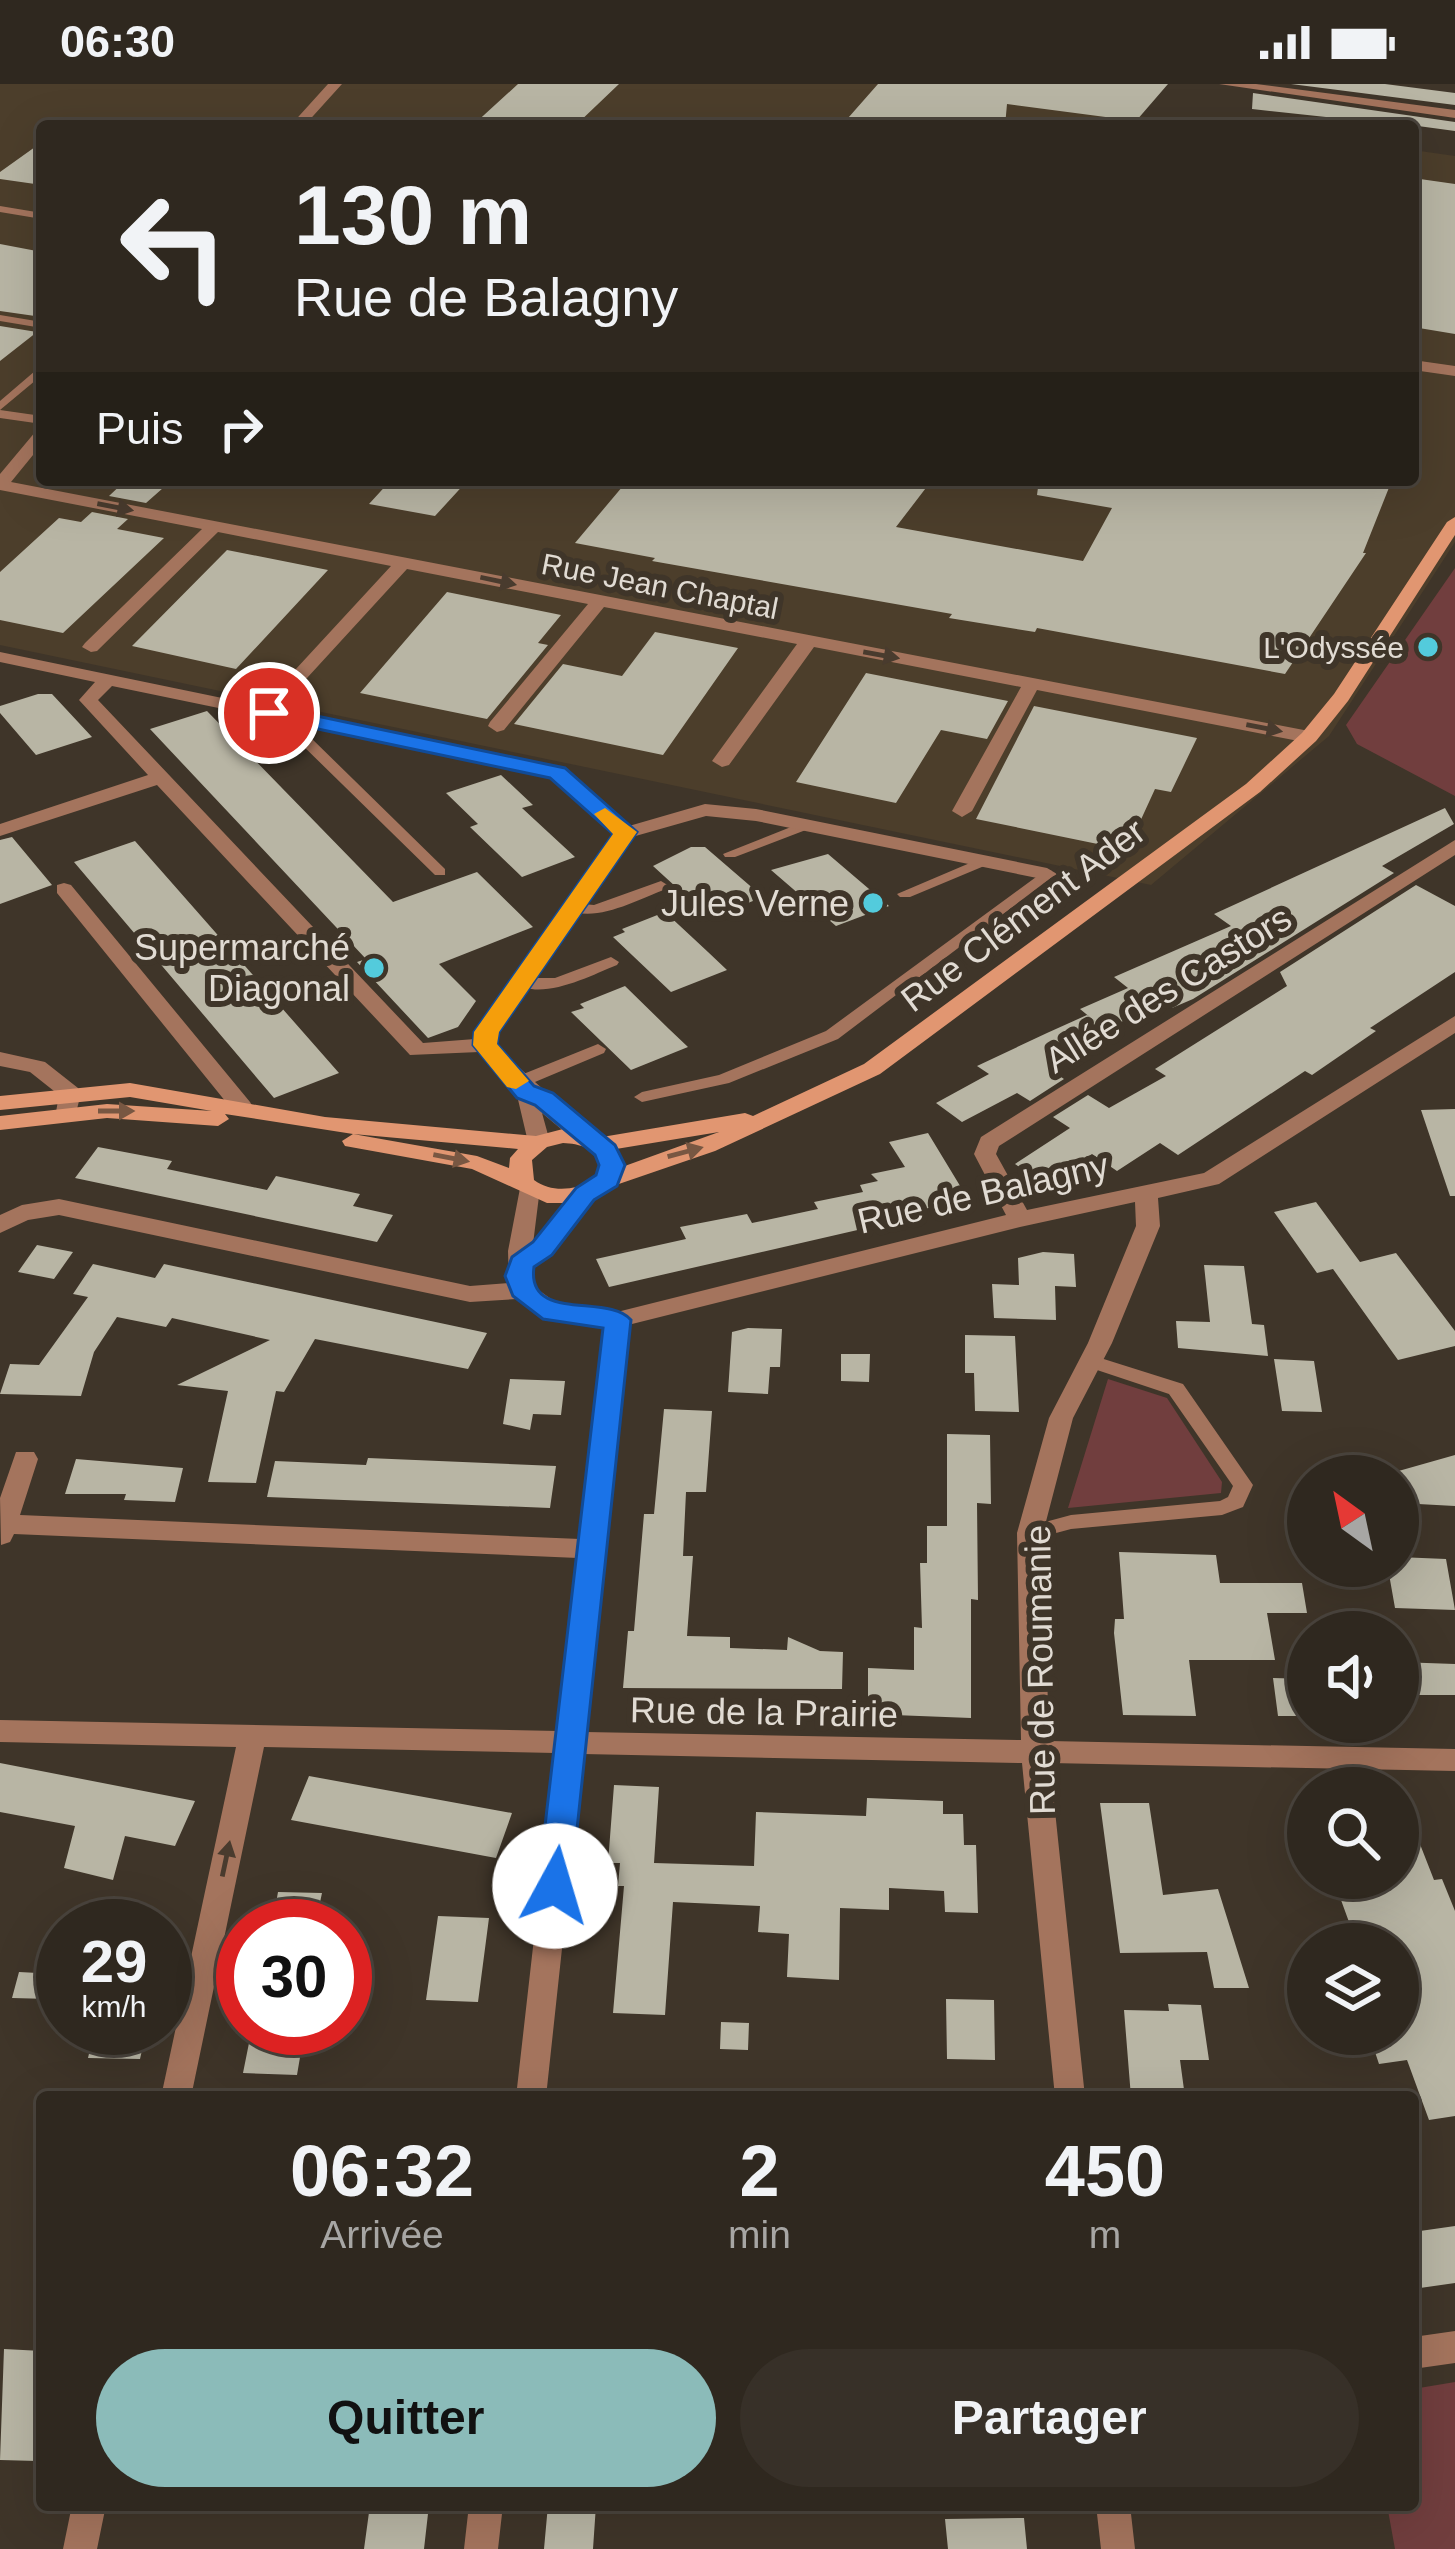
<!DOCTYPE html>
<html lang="fr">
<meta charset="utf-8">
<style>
body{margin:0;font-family:Arial,sans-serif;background:#373028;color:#f1f3f6;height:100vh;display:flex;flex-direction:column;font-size:45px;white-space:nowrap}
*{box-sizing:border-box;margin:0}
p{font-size:39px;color:#a7a6a4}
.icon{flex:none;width:66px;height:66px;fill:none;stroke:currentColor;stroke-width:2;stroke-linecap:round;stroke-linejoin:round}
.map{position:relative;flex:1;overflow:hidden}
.side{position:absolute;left:36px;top:2007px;width:1383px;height:420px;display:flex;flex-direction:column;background:#2f281f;border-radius:12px;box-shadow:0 12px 48px #0002,0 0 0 3px #4a443d}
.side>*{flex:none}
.guide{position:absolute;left:36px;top:36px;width:1383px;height:366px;border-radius:12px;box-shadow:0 12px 48px #0002,0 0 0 3px #4a443d;background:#2f281f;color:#f1f3f6;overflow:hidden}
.needle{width:78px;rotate:327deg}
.controls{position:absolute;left:1287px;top:1371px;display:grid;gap:24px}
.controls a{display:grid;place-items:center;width:132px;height:132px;border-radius:50%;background:#2f281f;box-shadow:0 12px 48px #0002,0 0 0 3px #4a443d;font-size:60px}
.speed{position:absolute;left:36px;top:1815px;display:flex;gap:24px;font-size:60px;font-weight:700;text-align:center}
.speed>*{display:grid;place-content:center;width:156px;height:156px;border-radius:50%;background:#2f281f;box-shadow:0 12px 48px #0002,0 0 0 3px #4a443d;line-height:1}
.speed small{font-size:30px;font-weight:400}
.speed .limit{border:18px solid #d22;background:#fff;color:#111}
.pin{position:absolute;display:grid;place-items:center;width:102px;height:102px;color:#fff;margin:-51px;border:6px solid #fff;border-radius:50%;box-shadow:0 3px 12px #0007}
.me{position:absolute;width:132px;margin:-66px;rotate:6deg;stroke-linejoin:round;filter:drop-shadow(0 0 9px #0008)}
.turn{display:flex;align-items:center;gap:42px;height:252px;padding:0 60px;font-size:54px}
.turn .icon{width:156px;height:156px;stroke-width:2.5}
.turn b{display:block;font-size:84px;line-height:102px}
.then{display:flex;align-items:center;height:114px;padding:0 60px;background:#0003;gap:24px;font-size:45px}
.eta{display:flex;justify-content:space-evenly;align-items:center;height:204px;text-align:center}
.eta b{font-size:72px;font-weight:800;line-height:84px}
.primary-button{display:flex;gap:24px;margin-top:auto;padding:24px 60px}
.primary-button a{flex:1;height:138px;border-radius:72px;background:#8bbbb9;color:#111;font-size:48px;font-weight:800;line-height:138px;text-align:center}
.primary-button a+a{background:#373028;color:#f1f3f6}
.status{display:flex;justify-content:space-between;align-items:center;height:84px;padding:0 60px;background:#2f281f;direction:ltr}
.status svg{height:33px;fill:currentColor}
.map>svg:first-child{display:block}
.built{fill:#4c3e2b}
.green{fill:#713e3e}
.building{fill:#b8b5a4}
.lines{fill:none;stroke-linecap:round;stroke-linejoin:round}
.lane{fill:#a4745d;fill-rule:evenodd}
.street{fill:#a4745d;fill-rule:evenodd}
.secondary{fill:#e19671;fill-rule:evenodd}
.oneway{fill:#493b2e}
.oneway2{fill:#785742}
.route{fill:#1a73e8;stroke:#114b97;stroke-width:3}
.slow{fill:#f59e0b}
.poi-dot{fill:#53cbdc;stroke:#3f3529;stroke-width:4.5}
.labels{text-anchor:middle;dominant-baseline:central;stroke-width:12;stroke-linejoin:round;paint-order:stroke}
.far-street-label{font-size:30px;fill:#e1dbd3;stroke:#3f3529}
.far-poi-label{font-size:30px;fill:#e1dbd3;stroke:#3f3529;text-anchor:end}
.poi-label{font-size:36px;fill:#e1dbd3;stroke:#3f3529;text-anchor:end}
.street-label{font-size:36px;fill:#e1dbd3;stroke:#3f3529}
</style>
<div class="status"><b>06:30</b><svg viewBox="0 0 49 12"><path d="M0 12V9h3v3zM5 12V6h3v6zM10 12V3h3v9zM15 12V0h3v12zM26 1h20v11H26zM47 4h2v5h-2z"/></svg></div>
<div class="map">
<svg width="1455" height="2465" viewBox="0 0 1455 2465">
<rect width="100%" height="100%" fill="#3f3529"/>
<path class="built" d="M0 0H883L1219 42H42V396H1413V66L1455 72V458L1329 652 1151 801 0 561Z"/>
<path class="green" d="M1455 484V712L1357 660 1346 641Z
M1108 1295 1167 1314 1222 1398 1221 1409 1068 1424Z
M1455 2298V2465H1395L1387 2421H1413V2305Z"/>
<path class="building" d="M518 0H619L575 42H472Z
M878 0H1168L1136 37 1007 20 1005 42H841Z
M1291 0H1385L1455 9V21Z
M1253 9 1455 38V47L1418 42H1321L1326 33 1252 25Z
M42 58V101L0 95V88Z
M1413 94 1455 100V250L1413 243Z
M0 160 42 168V233L0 227Z
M0 242 37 248 0 277Z
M126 396 137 398 163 404 146 419 109 412Z
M391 396H468L435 432 369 420Z
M628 396H932L896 443 1083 477 1112 424 1037 411 1039 396H1392L1363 469H1366L1285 590 1037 544 1035 548 949 534 952 530 652 477 655 474 575 459Z
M92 428 128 435 117 445 164 454 63 549 0 536V488L59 434 81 438Z
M227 466 328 486 236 585 132 562Z
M447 508 561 531 538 559 548 561 487 635 360 609Z
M655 548 738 564 663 671 514 640 563 580 622 592Z
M866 589 1008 617 987 655 941 646 896 719 796 698Z
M38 610H52L92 653 36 671 0 629V622Z
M1034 622 1197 654 1171 708 1155 705 1127 766 976 735Z
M207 627 393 818 477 788 533 843 439 880 476 917 458 943 428 954 357 878 366 875 150 645Z
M501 691 533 721 522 724 575 773 522 793 470 743 478 740 446 709Z
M1445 724 1454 740 1382 782 1394 789 1193 915 1172 924 1164 919 1105 945 1113 951 1054 978 1060 982 1051 986 1064 995 1030 1017 1017 1009 962 1038 936 1019 989 990 977 982 1047 949 1087 931 1102 943 1080 925 1128 904 1114 893 1231 842 1214 830Z
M12 753 52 801 0 820V756Z
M135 757 339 989 274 1014 74 778Z
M691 763H705L763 813 710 834 653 782Z
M828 770 889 822 836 842 771 786Z
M1416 801 1455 822V888L1370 944 1376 947 1312 991 1305 987 1178 1071 1160 1059 1117 1087 1092 1070 1046 1100 1015 1080 1070 1044 1053 1033 1088 1011 1109 1024 1166 992 1155 985 1287 902 1280 888Z
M665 828 708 868 727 886 671 908 613 853 625 848 622 845Z
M625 902 669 945 688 963 631 986 571 928 584 924 580 920Z
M1455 1025V1112H1450L1421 1026Z
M928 1049 968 1115 911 1128 914 1133 609 1203 596 1175 686 1155 680 1143 747 1130 752 1139 818 1125 814 1118 863 1108 860 1101 878 1097 871 1090 905 1083 889 1058Z
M98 1063 172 1077 167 1085 267 1106 276 1092 360 1110 353 1122 393 1131 377 1158 75 1094Z
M1316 1118 1360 1178 1396 1169 1455 1247V1262L1398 1276 1333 1185 1317 1189 1274 1128Z
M37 1161 73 1168 54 1195 18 1188Z
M1043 1168 1074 1170 1076 1203 1055 1202 1056 1236 994 1234 992 1200 1019 1201 1018 1174Z
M93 1180 155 1194 164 1180 487 1249 468 1285 315 1255 284 1308 276 1307 256 1399 208 1398 228 1307 177 1301 270 1256 172 1234 166 1243 117 1233 94 1268 81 1312 0 1310 10 1280 39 1281 88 1213 73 1210Z
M1204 1181 1244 1182 1252 1240 1264 1241 1268 1272 1178 1264 1176 1237 1210 1238Z
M748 1244 782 1245 780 1283H770L768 1310 728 1308 732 1248Z
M965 1251 1015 1252 1019 1328 975 1327 974 1289H965Z
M841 1270H870L869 1298 841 1297Z
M1274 1275 1314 1277 1322 1328 1282 1327Z
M510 1295 565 1297 561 1331 533 1330 530 1346 503 1340Z
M664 1325 712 1327 706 1408H686L683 1472H693L687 1552 730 1553V1564L787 1566 788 1553 820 1567 843 1568 842 1605 623 1604 628 1547H634L644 1430H654Z
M947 1350 990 1351 991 1420 977 1419 978 1516 971 1515V1634L868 1630V1584L914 1586V1543L922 1544 920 1479H927V1442H947Z
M1455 1371V1422L1418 1420 1395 1388Z
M368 1374 556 1382 550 1424 267 1413 275 1377 366 1381Z
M76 1375 183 1384 175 1418 124 1416 126 1410H65Z
M1119 1468 1216 1471 1220 1499H1302L1307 1529H1267L1275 1576H1189L1196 1632 1123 1631 1114 1549 1115 1535H1124Z
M1398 1473 1446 1475 1455 1526 1395 1524 1389 1490 1394 1489Z
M1398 1578 1455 1580V1611H1400Z
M1273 1594 1308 1595V1632H1278Z
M0 1679 195 1717 175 1762 125 1752 113 1796 64 1784 75 1742 0 1728Z
M309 1692 512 1729 496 1774 291 1736Z
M614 1701 659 1703 654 1779 754 1782 756 1728 866 1732 867 1714 943 1717V1730H963L964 1761H976L978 1829 945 1828 944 1807 889 1804V1826L840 1824 839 1896 787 1893 789 1850 758 1848 760 1822 673 1818 665 1931 613 1929 624 1802H618L620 1779H608Z
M1400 1709 1434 1796 1442 1795 1455 1827V2032L1429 2036 1407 1976 1379 1980 1369 1950H1398V1860H1357L1333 1794H1398Z
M1100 1719H1149L1163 1811 1218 1805 1249 1904H1214L1207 1868 1120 1869Z
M278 1808 322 1809 315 1842H272Z
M438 1832 489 1834 478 1918 426 1916Z
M19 1888 57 1890 50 1915 12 1914Z
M946 1915 994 1916 995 1976 947 1975Z
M1168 1920 1201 1921 1209 1976H1180L1185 2013H1131L1124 1926 1169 1927Z
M721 1938 749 1939 748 1966 720 1965Z
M95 1944H147L140 1975 88 1974Z
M252 1944H305L297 1991 243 1989Z
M1455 2142V2199L1413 2205V2148Z
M4 2265 42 2267V2354L37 2377 0 2376Z
M370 2421H429L424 2465H364Z
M548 2421H596L593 2465H544Z
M1024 2434 1027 2465H948L945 2435Z"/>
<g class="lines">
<path class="lane" d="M0 122 42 129V135L0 128Z
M0 231 42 238V244L0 237Z
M42 281V291L0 326 42 332V340L0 334V317Z
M309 633 316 637 308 651 445 785V791H435L296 655 294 652 304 634Z
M806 737 813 741 811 744 735 773H725L723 770Z
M984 773 989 774V780L910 813H900L897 810Z
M1047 785 1052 787V793L838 955 729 999 642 1018 634 1013 642 1008 719 991 826 947Z
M661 797 669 802 666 805C636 816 594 841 564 824L572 819 594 821Z
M611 873 619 878 617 881C587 893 543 917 513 899L521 894H555Z
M598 960 606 965 604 969 523 1003H511L509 999 511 995Z
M1091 1271 1183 1300 1253 1401 1243 1423 1222 1431 1071 1445 1030 1456 1023 1454 1020 1449 1023 1444 1071 1431 1220 1417 1228 1413 1233 1402 1169 1310 1085 1282 1082 1277Z"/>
<path class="street" d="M328 0H342L304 42H290Z
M1219 0H1256L1455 26V34Z
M1413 276 1455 282V292L1413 286Z
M42 345V360L11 398 1309 647 1318 653 1309 659 1037 606 972 727 962 733 952 727 1021 603 814 563 729 681 722 683 712 677 797 560 604 523 504 646 497 648 488 642 490 638 588 520 407 485 307 594 301 595 292 590 295 586 391 482 218 448 97 567 91 568 82 563 85 559 202 445 0 406V390L36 347Z
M0 568 565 685 629 742 705 720 756 725 1047 784 1057 790 1047 796 756 737 706 732 632 753 498 948 496 960 504 970 598 1055 595 1060H579L542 1029 550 1058 539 1065 528 1058 516 1007 479 968 410 971 157 701 0 752V740L148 691 79 616 95 598 0 578ZM112 602 552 693 614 750 479 943 475 955 423 959 98 616Z
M1455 756V771L999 1062 996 1070 1027 1126 1204 1089 1455 932V949L1219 1100 1158 1114 1160 1142 1112 1259 1073 1334 1043 1449 1049 1657 1455 1665V1687L1050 1679 1085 2013H1055L1022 1679 583 1670 546 2013H516L555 1669 264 1663 191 2013H161L236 1663 0 1658V1636L558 1647 578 1474 14 1450 10 1458 1 1461 0 1414 16 1368H34L38 1375 20 1431 580 1455 604 1243 544 1234 517 1215 470 1218 59 1131 28 1136 0 1149V1131L22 1121 59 1115 470 1202 509 1199 508 1167 521 1099H537L540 1104 533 1160 577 1105 585 1102 596 1110 550 1171 531 1183 533 1202 558 1220 617 1228 1006 1131 974 1070 981 1053ZM1135 1118 1136 1142 1088 1259 1049 1334 1017 1449 1021 1656 585 1648 628 1241 1020 1143Z
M64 799 71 801 250 1018 253 1023 250 1028H234L57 809V801Z
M0 968 45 978 78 1004 81 1009 75 1033H59L56 1028 59 1011 30 988 0 982Z
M1455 2247V2279L1413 2285V2253Z
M72 2421H106L97 2465H63Z
M469 2421H503L498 2465H464Z
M1096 2421H1130L1135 2465H1101Z"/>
<path class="secondary" d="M1455 433V451L1348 617 1316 657 1260 708 880 990 715 1067 613 1102 599 1113 577 1119H547L472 1085 345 1062 342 1057 353 1050 225 1030 229 1035 218 1042 107 1034 0 1046V1032L107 1020 212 1027 130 1013 0 1026V1012L130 999 325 1033 536 1052 563 1045 602 1053 745 1029 753 1032 864 980 1246 700 1302 649 1334 610 1447 438ZM719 1048 622 1083 616 1065ZM353 1050 518 1065 510 1074 509 1084 477 1072ZM563 1059C580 1060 594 1063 601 1081L593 1097C574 1106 552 1109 534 1096L532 1076 547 1063Z"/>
</g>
<defs><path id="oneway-solid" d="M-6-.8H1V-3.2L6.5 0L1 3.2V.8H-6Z" transform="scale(3)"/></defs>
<g class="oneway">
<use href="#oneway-solid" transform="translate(115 423) rotate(11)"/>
<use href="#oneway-solid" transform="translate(498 497) rotate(12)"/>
<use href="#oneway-solid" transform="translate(881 571) rotate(10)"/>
<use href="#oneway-solid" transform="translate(1264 644) rotate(11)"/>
<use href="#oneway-solid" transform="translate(226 1775) rotate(-78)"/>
</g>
<g class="oneway2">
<use href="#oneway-solid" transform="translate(116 1027)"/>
<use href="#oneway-solid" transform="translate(685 1068) rotate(-15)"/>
<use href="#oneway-solid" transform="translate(451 1074) rotate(11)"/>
</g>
<path class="route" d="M269 622 565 684 637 748 499 948 497 960 534 1002 553 1009 615 1061 625 1081 617 1102 594 1116 552 1171 534 1183C526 1239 609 1209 631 1236L571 1802 566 1812 555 1816 543 1812 538 1802 603 1244 543 1235 513 1212 505 1192 512 1173 533 1158 576 1104 596 1091 599 1081 595 1071 535 1021 517 1014 473 961 474 948 613 750 550 694 261 633V624Z"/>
<path class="slow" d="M605 724 637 748 499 948 497 960 529 997 516 1005 507 1003 473 961 474 948 613 750 594 730Z"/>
<g class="poi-dot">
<circle cx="1428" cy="563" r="12"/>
<circle cx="873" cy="819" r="12"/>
<circle cx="374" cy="884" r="12"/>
</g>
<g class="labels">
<g class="far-street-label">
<text transform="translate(660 502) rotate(11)">Rue Jean Chaptal</text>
</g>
<g class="far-poi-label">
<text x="1404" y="563">L'Odyssée</text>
</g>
<g class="poi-label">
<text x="849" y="819">Jules Verne</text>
<text x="350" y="863">Supermarché<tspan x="350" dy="41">Diagonal</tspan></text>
</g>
<g class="street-label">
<text transform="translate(1023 831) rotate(-37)">Rue Clément Ader</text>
<text transform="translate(1168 905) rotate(-32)">Allée des Castors</text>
<text transform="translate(983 1109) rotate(-13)">Rue de Balagny</text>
<text transform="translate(1040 1586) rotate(-91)">Rue de Roumanie</text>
<text transform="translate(764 1628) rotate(1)">Rue de la Prairie</text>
</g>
</g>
</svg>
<div class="controls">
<a><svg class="needle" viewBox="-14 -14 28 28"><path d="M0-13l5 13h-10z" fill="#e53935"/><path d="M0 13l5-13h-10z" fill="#a7a6a4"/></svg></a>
<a><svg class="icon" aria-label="sound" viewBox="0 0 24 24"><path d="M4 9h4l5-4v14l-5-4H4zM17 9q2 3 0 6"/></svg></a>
<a><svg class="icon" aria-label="search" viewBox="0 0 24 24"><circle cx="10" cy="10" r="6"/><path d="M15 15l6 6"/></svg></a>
<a><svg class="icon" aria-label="layers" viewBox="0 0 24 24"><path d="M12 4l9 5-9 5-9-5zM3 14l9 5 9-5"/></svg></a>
</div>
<div class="speed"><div>29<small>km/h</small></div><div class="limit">30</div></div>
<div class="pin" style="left:269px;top:629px;background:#d93025"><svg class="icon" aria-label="arrive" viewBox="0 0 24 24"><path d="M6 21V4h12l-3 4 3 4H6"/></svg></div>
<svg class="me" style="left:555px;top:1802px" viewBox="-20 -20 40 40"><circle r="19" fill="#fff"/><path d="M0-13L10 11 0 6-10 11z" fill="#1a73e8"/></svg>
<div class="guide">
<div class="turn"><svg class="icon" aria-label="left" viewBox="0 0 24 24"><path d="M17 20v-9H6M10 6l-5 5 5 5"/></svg><div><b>130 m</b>Rue de Balagny</div></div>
<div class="then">Puis<svg class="icon" aria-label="right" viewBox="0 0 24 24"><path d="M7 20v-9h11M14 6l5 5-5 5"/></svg></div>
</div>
<section class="side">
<div class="eta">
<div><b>06:32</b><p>Arrivée</p></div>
<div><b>2</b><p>min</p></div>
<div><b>450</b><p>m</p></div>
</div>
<div class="primary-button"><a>Quitter</a><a>Partager</a></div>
</section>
</div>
